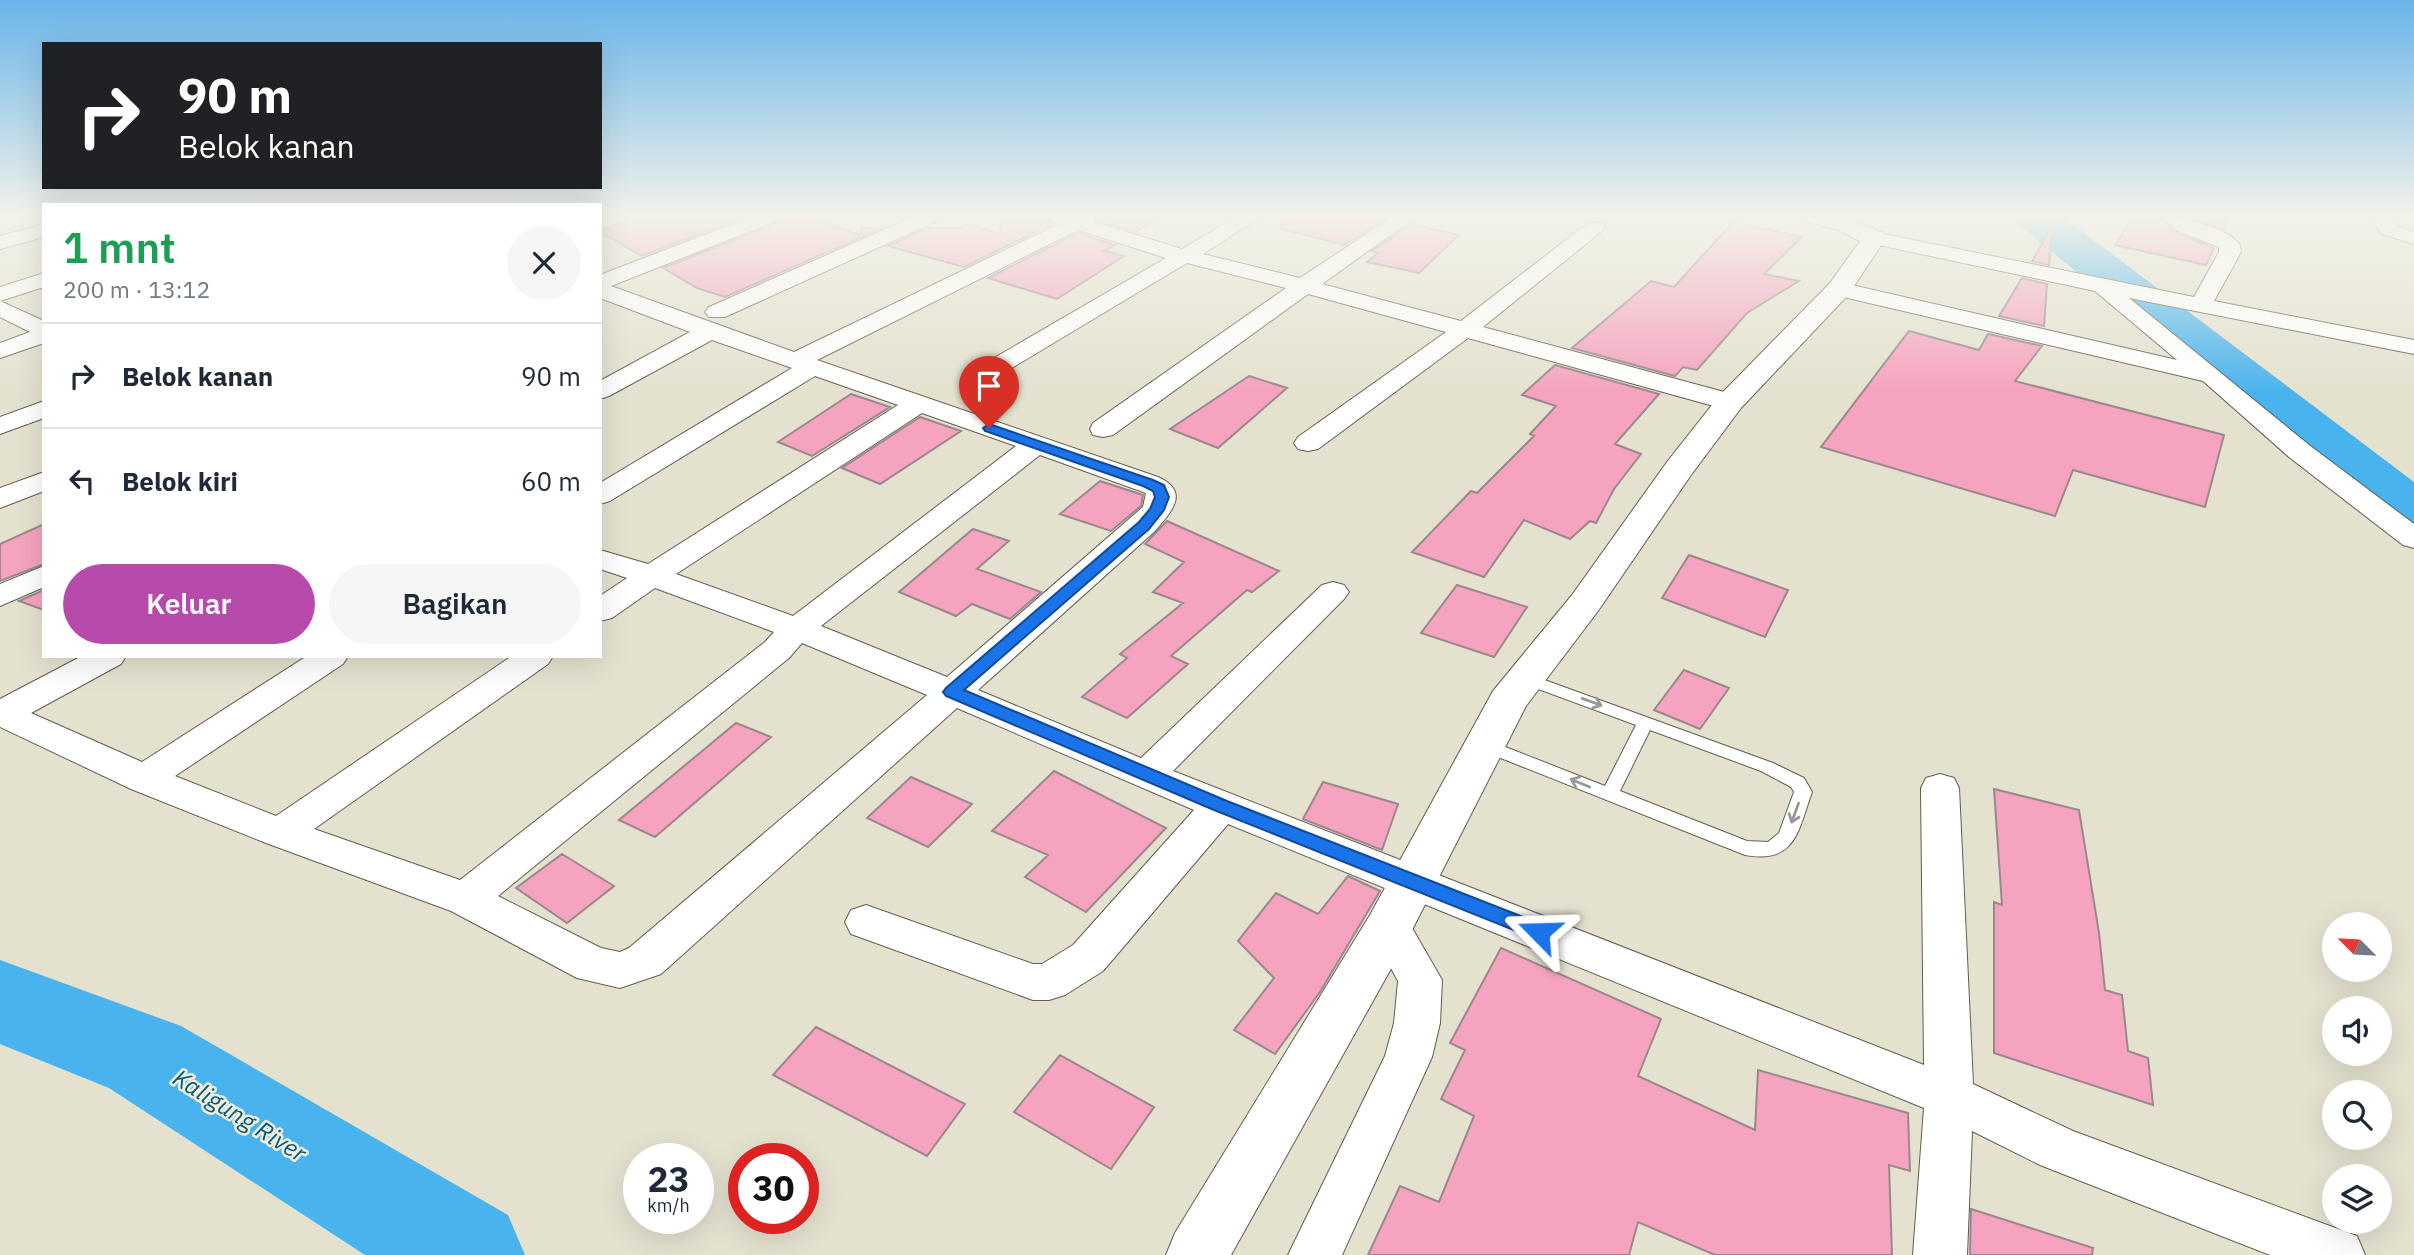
<!DOCTYPE html>
<html lang="id">
<meta charset="utf-8">
<style>
body{margin:0;font-family:"IBM Plex Sans",sans-serif;background:#f6f6f7;color:#1f2937;height:100vh;display:flex;flex-direction:column;font-size:26px;white-space:nowrap}
*{box-sizing:border-box;margin:0}
p{font-size:23px;color:#747a83}
.icon{flex:none;width:38px;height:38px;fill:none;stroke:currentColor;stroke-width:2;stroke-linecap:round;stroke-linejoin:round}
.map{position:relative;flex:1;overflow:hidden}
.panel{position:absolute;left:42px;top:203px;width:560px;height:455px;display:flex;flex-direction:column;background:#fff;border-radius:0px;box-shadow:0 7px 28px #0002}
.panel>*{flex:none}
.hud{position:absolute;left:42px;top:42px;width:560px;height:147px;border-radius:0px;box-shadow:0 7px 28px #0002;background:#202124;color:#fff;overflow:hidden}
.needle{width:46px;rotate:294deg}
.tools{position:absolute;left:2322px;top:912px;display:grid;gap:14px}
.tools a{display:grid;place-items:center;width:70px;height:70px;border-radius:50%;background:#fff;box-shadow:0 7px 28px #0002;font-size:35px}
.speed{position:absolute;left:623px;top:1143px;display:flex;gap:14px;font-size:35px;font-weight:700;text-align:center}
.speed>*{display:grid;place-content:center;width:91px;height:91px;border-radius:50%;background:#fff;box-shadow:0 7px 28px #0002;line-height:1}
.speed small{font-size:18px;font-weight:400}
.speed .limit{border:10px solid #d22;background:#fff;color:#111}
.pin{position:absolute;display:grid;place-items:center;width:60px;height:60px;color:#fff;margin:-72px -30px;border-radius:50% 50% 50% 0;rotate:-45deg;box-shadow:0 0 7px #0007}
.pin .icon{rotate:45deg}
.me{position:absolute;width:77px;margin:-38px;rotate:292deg;stroke-linejoin:round;filter:drop-shadow(0 0 5px #0008)}
.turn{display:flex;align-items:center;gap:24px;height:147px;padding:0 21px;font-size:32px}
.turn .icon{width:91px;height:91px;stroke-width:2.5}
.turn b{display:block;font-size:49px;line-height:60px}
.round{display:grid;place-items:center;flex:none;width:74px;height:74px;border-radius:37px;background:#f6f6f7}
.summary{display:flex;align-items:center;justify-content:space-between;height:119px;padding:0 21px}
h1{font-size:42px;font-weight:600;line-height:52px;color:#1e9e55}
.action{display:flex;gap:14px;margin-top:auto;padding:14px 21px}
.action a{flex:1;height:80px;border-radius:42px;background:#b74bac;color:#fff;font-size:28px;font-weight:600;line-height:80px;text-align:center}
.action a+a{background:#f6f6f7;color:#1f2937}
ul{padding:0;list-style:none}
li{display:flex;align-items:center;gap:21px;height:105px;padding:0 21px;border-top:2px solid #e0e1e3}
li div{flex:1}
li b{display:block;font-size:26px}
li em{font-style:normal}
.map>svg:first-child{display:block}
.lines{fill:none;stroke-linecap:round;stroke-linejoin:round}
.river{fill:#49b3ed;fill-rule:evenodd}
.building{fill:#f5a3bf;stroke:#9b888d;stroke-width:2}
.service-casing{stroke:#615e4f;stroke-width:2}
.minor-casing{stroke:#615e4f;stroke-width:2}
.secondary-casing{stroke:#615e4f;stroke-width:2}
.service{fill:#fff;fill-rule:evenodd}
.minor{fill:#fff;fill-rule:evenodd}
.secondary{fill:#fff;fill-rule:evenodd}
.oneway{stroke:#989895}
.route{fill:#1a73e8;stroke:#114b97;stroke-width:2}
.labels{text-anchor:middle;dominant-baseline:central;stroke-width:5;stroke-linejoin:round;paint-order:stroke}
.near-water-label{font-size:24px;font-style:italic;fill:#055b81;stroke:#f1eedc}
</style>
<div class="map">
<svg width="2414" height="1255" viewBox="0 0 2414 1255">
<rect width="100%" height="100%" fill="#e4e1cf"/>
<g class="lines">
<path class="river" d="M2013 217H2063L2414 482V532L2391 527 2020 226Z
M0 960 181 1026 508 1215 525 1255H365L109 1088 0 1044Z"/>
</g>
<path class="building" d="M631 217H743L642 256 600 232 625 223Z
M782 217H807L860 235 861 228H882L725 297 697 288 663 268 777 223Z
M1002 217H1044L1052 224 964 267 888 246 927 228H958L969 224 1000 234Z
M1098 217H1160L1136 232 1097 220Z
M1283 217H1382L1386 218 1345 245 1281 229Z
M2133 217H2158L2176 233 2214 248 2206 265 2115 245Z
M2185 217H2229L2223 229Z
M1733 222 1802 237 1764 274 1799 281 1747 313 1697 370 1683 367 1675 376 1572 348 1651 281 1674 287Z
M1411 224 1459 235 1419 273 1367 262 1378 253 1372 251Z
M2052 227 2049 265 2032 261Z
M1078 233 1115 245 1104 251 1124 256 1057 299 988 278Z
M2022 278 2047 284 2044 326 1999 316Z
M1909 331 1979 350 1988 334 2042 346 2015 381 2224 435 2205 507 2073 470 2055 516 1821 447Z
M1555 365 1659 394 1615 444 1641 454 1614 489 1596 523 1590 521 1570 539 1524 520 1484 577 1412 552 1471 491 1477 493 1534 436 1530 434 1556 406 1522 395Z
M1249 376 1287 388 1218 448 1170 429Z
M851 394 890 407 812 456 778 442Z
M920 417 961 431 880 484 842 468Z
M1100 481 1143 495 1141 506 1111 531 1060 514Z
M1167 521 1279 571 1252 592 1247 590 1171 656 1188 664 1127 718 1082 697 1127 658 1120 654 1183 603 1153 592 1184 562 1145 544Z
M44 524V564L0 581V544Z
M973 529 1009 541 977 569 1041 592 1010 619 972 604 956 616 899 592Z
M1689 555 1788 590 1765 637 1662 598Z
M1457 585 1527 607 1494 657 1421 633Z
M44 590V610L19 601Z
M1684 670 1729 688 1700 729 1654 710Z
M736 723 771 737 655 837 619 820Z
M1054 771 1166 828 1086 912 1025 877 1048 855 992 831Z
M911 777 972 804 928 847 867 818Z
M1323 782 1398 804 1382 850 1303 819Z
M1994 789 2079 810 2099 933 2105 990 2122 995 2128 1051 2148 1058 2153 1105 1994 1053V902L2002 905Z
M562 854 614 886 567 923 516 888Z
M1348 876 1380 891 1320 992 1275 1054 1234 1030 1274 978 1238 941 1276 893 1318 914Z
M1501 948 1661 1019 1638 1076 1755 1130 1758 1070 1908 1113 1910 1171 1889 1165 1892 1255H1715L1638 1222 1629 1255H1368L1400 1186 1439 1202 1474 1116 1441 1099 1465 1050 1450 1043Z
M816 1027 965 1104 927 1156 773 1075Z
M1060 1055 1154 1107 1111 1169 1014 1112Z
M1971 1209 2093 1248 2092 1255H1970Z"/>
<g class="lines">
<g class="service-casing">
<path id="service" d="M1528 674 1773 763 1804 778 1812 792C1798 831 1796 864 1745 855L1478 749 1475 745 1478 741H1490L1605 786 1636 725 1522 683 1520 679 1522 675ZM1650 730 1761 771 1791 787 1794 792 1779 833 1768 842 1747 841 1620 791Z"/>
</g>
<g class="minor-casing">
<path id="minor" d="M600 217H627L624 221 600 229Z
M751 217H779L776 221 611 286 794 352 1059 224 1050 221 1047 217H1096L1094 222 1182 249 1236 217H1261L1203 254 1300 278 1392 217H1416L1322 284 1461 321 1588 223H1602L1605 227 1602 231 1483 327 1739 396 1743 402 1739 408 1730 410 1721 408 1468 338 1318 449 1308 451 1298 449 1294 443 1298 437 1446 332 1308 294 1113 435 1103 437 1093 435 1090 429 1093 423 1286 288 1187 263 1000 375 991 378 982 375 978 370 982 365 1166 258 1078 230 817 360 1158 477C1191 492 1171 512 1155 531L978 690 1141 758 1322 585 1333 582 1344 585 1349 592 1344 599 1173 771 1924 1065 1921 788 1926 778 1940 774 1954 778 1959 788 1973 1084 2073 1131 2357 1236 2365 1255H2270L2040 1165 1972 1131 1967 1255H1913L1924 1108 1228 824 1103 971 1065 995 1049 1000H1033L851 934 845 922 851 910 866 905 1033 964H1042L1073 945 1194 810 957 708 661 974 620 988 577 978 451 911 266 843 131 789 0 727V699L82 656H126L121 664 31 713 142 762 307 656H348L343 664 175 776 276 816 512 656H553L548 664 314 829 460 880 765 642 774 632 655 588 612 618 600 621V596L627 578 600 569V550L648 564 898 405 815 376 610 501 600 504V483L792 368 712 340 609 396 600 399V381L690 332 600 298V275ZM922 413 1016 446 793 616 676 574ZM1040 455 1146 493 1143 507 947 677 821 626ZM802 643 927 695 629 948 620 952 601 948 498 896 789 658Z
M913 217H940L937 221 725 317H709L705 312 709 307Z
M2161 217C2182 217 2228 227 2240 245L2241 252 2214 301 2414 340V354L2129 298 2309 445 2414 524V548L2403 545 2289 457 2203 381 1839 296 1831 294 1828 289 1831 284 1839 282 2177 360 2095 291 1874 244 1867 242 1864 238 1867 234 1874 232 2194 297 2219 252V247L2177 231Z
M2371 217H2391L2396 226 2414 232V244L2382 234Z
M44 224V237L0 249V236Z
M44 273V287L0 301V287Z
M0 301 44 321V343L0 358V343L30 332 0 317Z
M44 401V418L0 434V417Z
M44 472V491L0 508V488Z
M44 566V587L0 606V584Z
M1389 909 1404 914 1442 980 1440 1023 1432 1057 1342 1255H1288L1385 1056 1394 1023 1398 981 1368 926 1374 914Z"/>
</g>
<g class="secondary-casing">
<path id="secondary" d="M1804 217H1843L1883 233 1886 238 1848 295 1741 408 1691 475 1598 611 1526 706 1407 940 1231 1255H1166L1175 1233 1370 915 1493 691 1572 595 1667 462 1719 396 1830 283 1860 241 1838 230 1808 222Z"/>
</g>
<use href="#service" class="service"/>
<use href="#minor" class="minor"/>
<use href="#secondary" class="secondary"/>
</g>
<defs><path id="oneway-shaft" d="M-6 0H5M1.5-3L5.5 0L1.5 3" fill="none" stroke-width="1.6" stroke-linecap="round" stroke-linejoin="round" transform="scale(1.75)"/></defs>
<g class="oneway">
<use href="#oneway-shaft" transform="translate(1592 702) rotate(20)"/>
<use href="#oneway-shaft" transform="translate(1580 783) rotate(-158)"/>
<use href="#oneway-shaft" transform="translate(1795 813) rotate(110)"/>
</g>
<linearGradient id="sky" x2="0" y2="1"><stop stop-color="#68b4ea"/><stop offset="0.55" stop-color="#f3f2e9"/><stop offset="1" stop-color="#f3f2e9" stop-opacity="0"/></linearGradient>
<rect width="2414" height="393" fill="url(#sky)"/>
<path class="route" d="M989 424 1153 480 1164 485 1169 497 1164 510 1149 529 964 690 1227 801 1546 926 1549 932 1546 937 1539 940 1531 937 1214 810 946 696 943 692 946 688 1139 522 1150 509 1155 497 1153 491 1143 486 985 431 983 428Z"/>
<g class="labels">
<g class="near-water-label">
<text transform="translate(240 1115) rotate(32)">Kaligung River</text>
</g>
</g>
</svg>
<div class="tools">
<a><svg class="needle" viewBox="-14 -14 28 28"><path d="M0-13l5 13h-10z" fill="#e53935"/><path d="M0 13l5-13h-10z" fill="#747a83"/></svg></a>
<a><svg class="icon" aria-label="sound" viewBox="0 0 24 24"><path d="M4 9h4l5-4v14l-5-4H4zM17 9q2 3 0 6"/></svg></a>
<a><svg class="icon" aria-label="search" viewBox="0 0 24 24"><circle cx="10" cy="10" r="6"/><path d="M15 15l6 6"/></svg></a>
<a><svg class="icon" aria-label="layers" viewBox="0 0 24 24"><path d="M12 4l9 5-9 5-9-5zM3 14l9 5 9-5"/></svg></a>
</div>
<div class="speed"><div>23<small>km/h</small></div><div class="limit">30</div></div>
<div class="pin" style="left:989px;top:428px;background:#d93025"><svg class="icon" aria-label="arrive" viewBox="0 0 24 24"><path d="M6 21V4h12l-3 4 3 4H6"/></svg></div>
<svg class="me" style="left:1539px;top:932px" viewBox="-20 -20 40 40"><path d="M0-17L14 15 0 8-14 15z" fill="#1a73e8" stroke="#fff" stroke-width="4"/></svg>
<div class="hud">
<div class="turn"><svg class="icon" aria-label="right" viewBox="0 0 24 24"><path d="M7 20v-9h11M14 6l5 5-5 5"/></svg><div><b>90 m</b>Belok kanan</div></div>
</div>
<section class="panel">
<div class="summary"><div><h1>1 mnt</h1><p>200 m · 13:12</p></div><a class="round"><svg class="icon" aria-label="close" viewBox="0 0 24 24"><path d="M6 6l12 12M18 6L6 18"/></svg></a></div>
<ul>
<li><svg class="icon" aria-label="right" viewBox="0 0 24 24"><path d="M7 20v-9h11M14 6l5 5-5 5"/></svg><div><b>Belok kanan</b></div><em>90 m</em></li>
<li><svg class="icon" aria-label="left" viewBox="0 0 24 24"><path d="M17 20v-9H6M10 6l-5 5 5 5"/></svg><div><b>Belok kiri</b></div><em>60 m</em></li>
</ul>
<div class="action"><a>Keluar</a><a>Bagikan</a></div>
</section>
</div>
